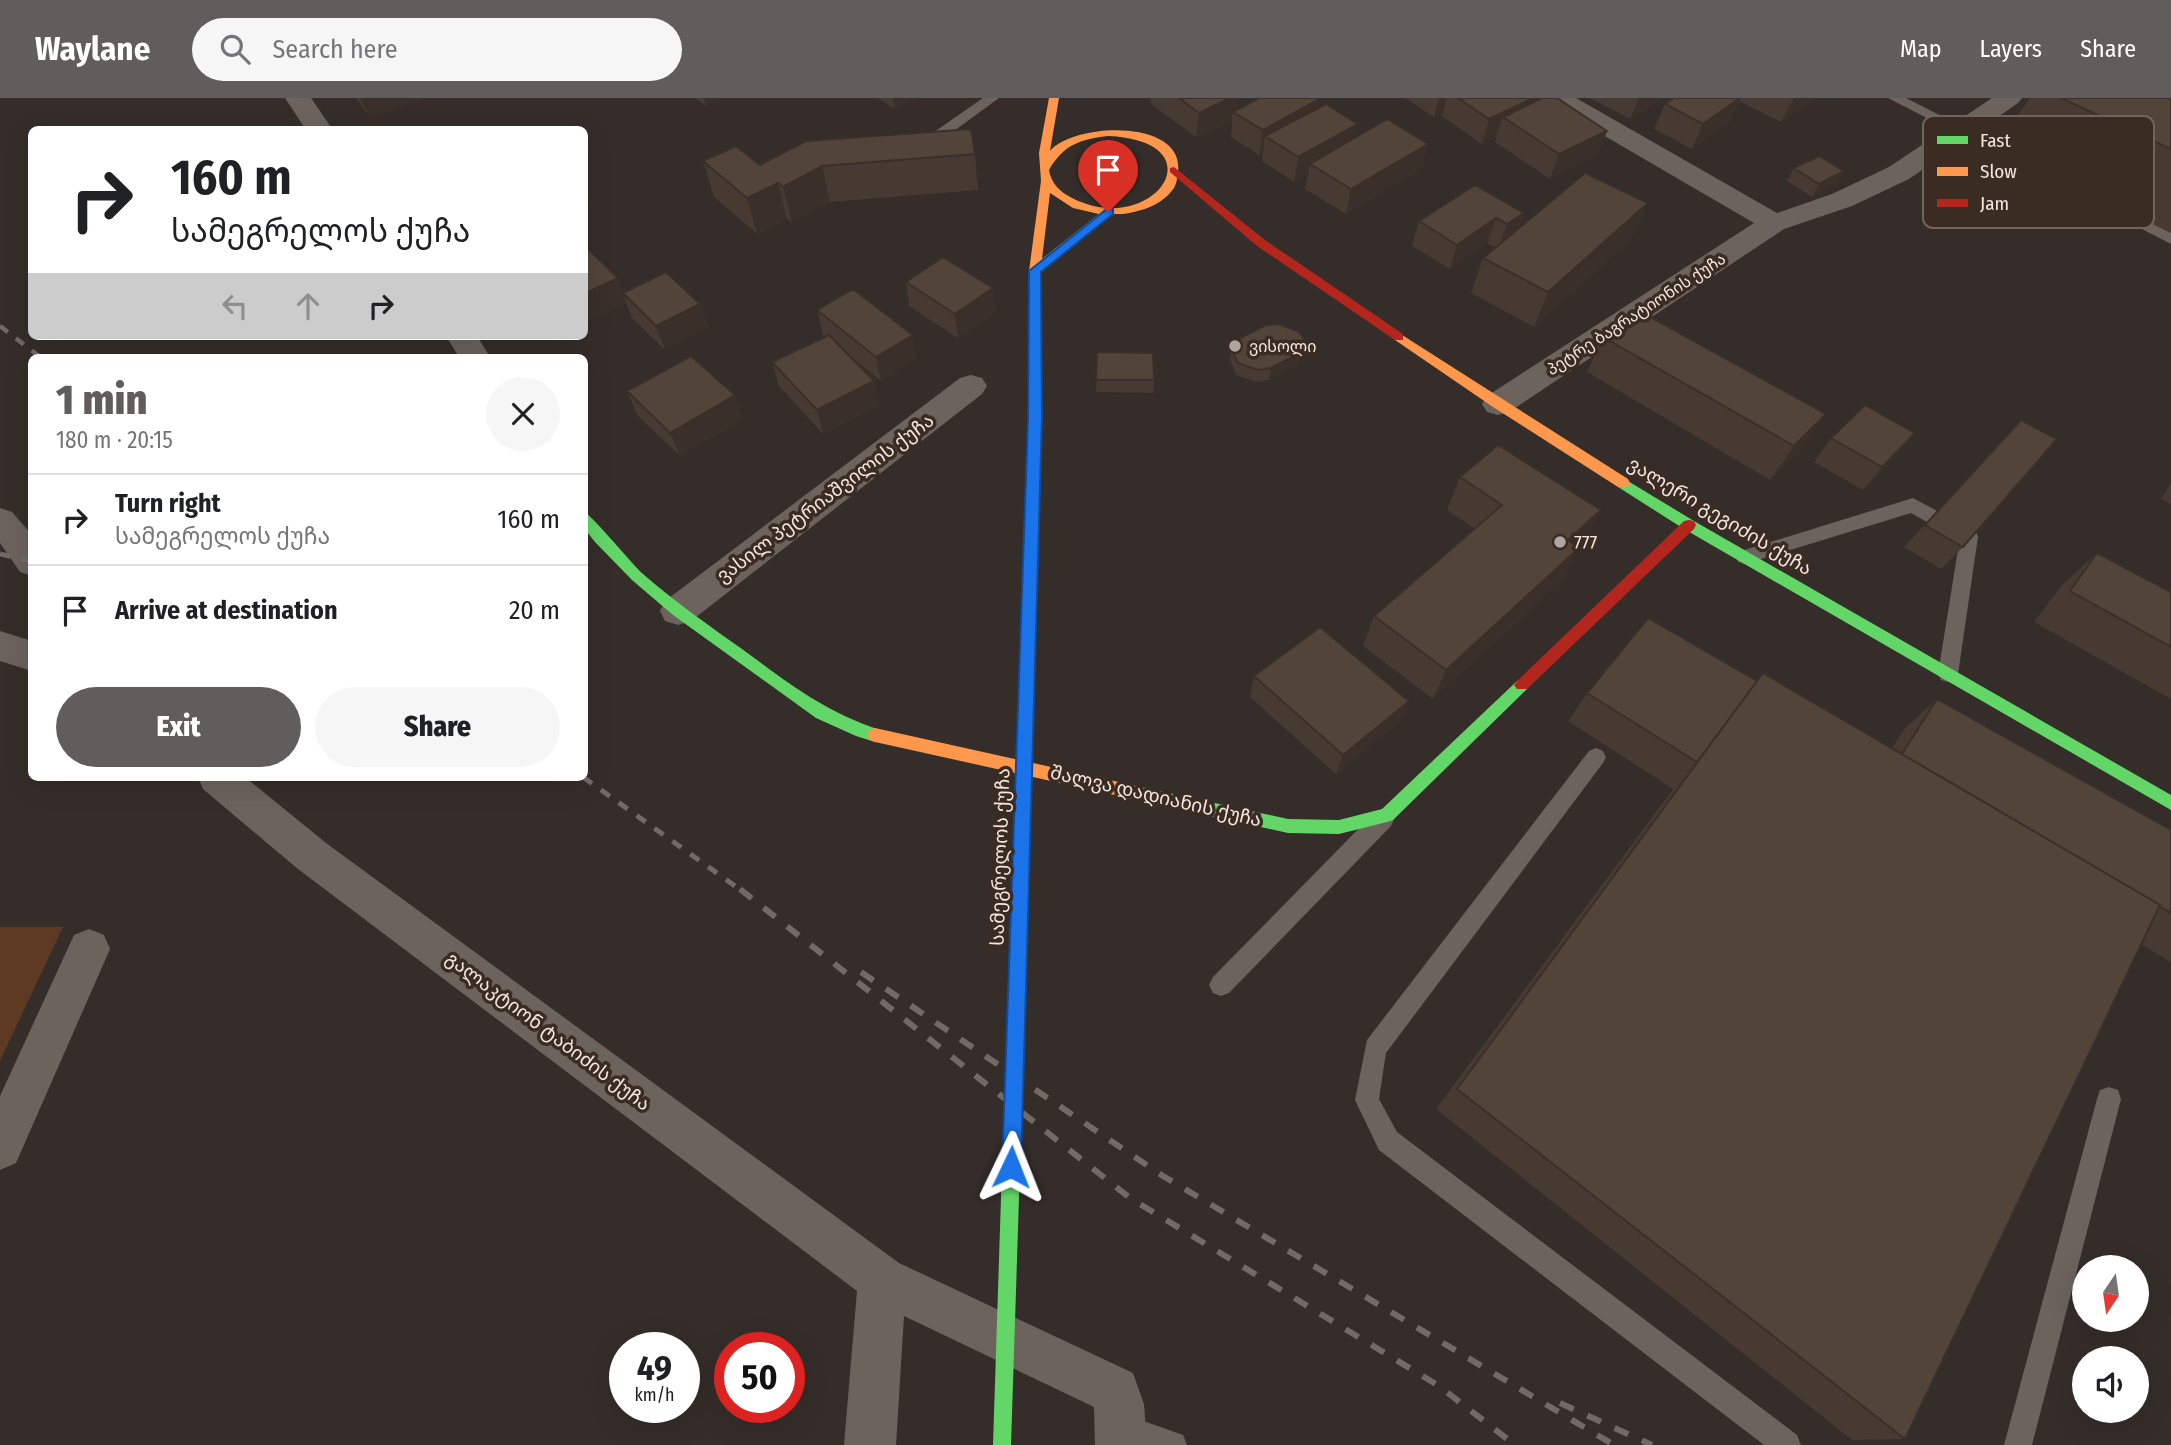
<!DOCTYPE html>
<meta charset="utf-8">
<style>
body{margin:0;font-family:"Fira Sans Condensed","Noto Sans Georgian",sans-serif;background:#f6f6f6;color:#202124;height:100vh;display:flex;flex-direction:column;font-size:26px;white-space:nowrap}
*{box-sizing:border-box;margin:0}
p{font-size:23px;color:#757577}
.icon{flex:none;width:38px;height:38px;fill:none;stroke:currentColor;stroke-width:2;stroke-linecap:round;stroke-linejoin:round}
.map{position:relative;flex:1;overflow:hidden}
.drawer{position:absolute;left:28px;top:256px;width:560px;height:427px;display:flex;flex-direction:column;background:#fff;border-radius:10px;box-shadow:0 7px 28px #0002}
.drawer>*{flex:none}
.guide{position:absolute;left:28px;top:28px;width:560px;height:214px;border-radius:10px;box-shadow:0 7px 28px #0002;background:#fff;color:#202124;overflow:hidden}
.needle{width:46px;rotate:193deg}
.buttons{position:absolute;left:2072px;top:1157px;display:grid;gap:14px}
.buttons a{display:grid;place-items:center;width:77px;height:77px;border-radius:50%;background:#fff;box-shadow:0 7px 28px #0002;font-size:35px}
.speed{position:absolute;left:609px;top:1234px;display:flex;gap:14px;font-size:35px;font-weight:700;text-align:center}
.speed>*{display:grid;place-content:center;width:91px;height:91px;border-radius:50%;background:#fff;box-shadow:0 7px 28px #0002;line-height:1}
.speed small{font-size:18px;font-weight:400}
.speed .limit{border:10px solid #d22;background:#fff;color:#111}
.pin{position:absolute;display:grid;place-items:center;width:60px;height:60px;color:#fff;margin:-72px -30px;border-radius:50% 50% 50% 0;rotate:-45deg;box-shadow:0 0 7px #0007}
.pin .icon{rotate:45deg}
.me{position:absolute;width:77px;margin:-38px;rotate:2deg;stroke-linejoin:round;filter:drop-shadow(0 0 5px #0008)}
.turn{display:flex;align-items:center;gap:24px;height:147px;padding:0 28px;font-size:32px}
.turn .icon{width:91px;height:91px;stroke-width:2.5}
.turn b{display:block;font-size:49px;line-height:60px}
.lanes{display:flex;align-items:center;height:66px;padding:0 28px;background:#0003;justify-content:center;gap:35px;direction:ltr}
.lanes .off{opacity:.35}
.round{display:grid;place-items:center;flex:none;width:74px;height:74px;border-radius:37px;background:#f6f6f6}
.head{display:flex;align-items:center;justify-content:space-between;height:119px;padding:0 28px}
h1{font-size:42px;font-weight:800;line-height:52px;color:#615d5c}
.primary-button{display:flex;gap:14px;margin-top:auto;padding:14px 28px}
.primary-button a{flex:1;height:80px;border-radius:42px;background:#615d5c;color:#fff;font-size:28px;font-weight:800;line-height:80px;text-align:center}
.primary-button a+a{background:#f6f6f6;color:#202124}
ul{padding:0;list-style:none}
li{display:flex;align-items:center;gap:21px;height:91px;padding:0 28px;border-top:2px solid #e0e0e0}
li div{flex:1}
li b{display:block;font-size:26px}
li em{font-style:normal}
header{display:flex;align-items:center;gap:42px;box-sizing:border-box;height:98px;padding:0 35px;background:#615d5c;color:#fff}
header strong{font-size:33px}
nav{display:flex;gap:38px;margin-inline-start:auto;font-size:24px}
.search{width:490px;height:63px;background:#f6f6f6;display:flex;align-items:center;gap:18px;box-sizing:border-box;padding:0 24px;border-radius:38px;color:#757577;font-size:26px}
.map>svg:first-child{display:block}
.green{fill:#5e3a23}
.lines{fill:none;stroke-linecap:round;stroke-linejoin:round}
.lane{fill:#6c635d;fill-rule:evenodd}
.street{fill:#6c635d;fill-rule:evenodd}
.fast{fill:#63d668;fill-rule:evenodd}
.slow{fill:#ff974d;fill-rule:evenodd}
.jam{fill:#b3261e;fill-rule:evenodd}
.rail-far2{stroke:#726a66;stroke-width:4.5;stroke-dasharray:10 10;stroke-linecap:butt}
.rail-far1{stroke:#726a66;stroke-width:5;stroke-dasharray:11 11;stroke-linecap:butt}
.rail{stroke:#726a66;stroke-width:6;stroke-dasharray:15 15;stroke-linecap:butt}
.fast-bridge-far1{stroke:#63d668;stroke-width:15}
.fast-bridge{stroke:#63d668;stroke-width:18}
.slow-bridge-far1{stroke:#ff974d;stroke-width:12}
.slow-bridge{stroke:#ff974d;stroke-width:15}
.wall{fill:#473a32}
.shaded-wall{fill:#3a3029}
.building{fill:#53443a;stroke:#3a3029;stroke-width:2}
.route{fill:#1a73e8;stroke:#114b97;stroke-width:2}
.poi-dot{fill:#b0a6a1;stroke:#3b2c23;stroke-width:2.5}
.labels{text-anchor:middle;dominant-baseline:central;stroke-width:7;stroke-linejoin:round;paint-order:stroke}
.far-street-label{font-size:16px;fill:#f2e7e1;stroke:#3b2c23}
.far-poi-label{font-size:16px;fill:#f2e7e1;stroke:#3b2c23;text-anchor:start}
.street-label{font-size:19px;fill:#f2e7e1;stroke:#3b2c23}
.poi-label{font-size:19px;fill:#f2e7e1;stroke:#3b2c23;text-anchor:start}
.key{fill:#3b2c23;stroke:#72645c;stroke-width:2}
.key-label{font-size:19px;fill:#f2e7e1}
</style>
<header>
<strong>Waylane</strong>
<div class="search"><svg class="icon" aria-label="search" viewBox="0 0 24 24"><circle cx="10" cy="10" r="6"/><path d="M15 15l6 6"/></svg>Search here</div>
<nav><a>Map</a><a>Layers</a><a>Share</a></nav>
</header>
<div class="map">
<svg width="2171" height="1347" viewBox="0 0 2171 1347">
<rect width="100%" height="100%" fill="#352d29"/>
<path class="green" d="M0 829H63L0 963Z"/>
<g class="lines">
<path class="lane" d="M983 0H999L947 38 920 48 913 44 937 32Z
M1888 0H1906L2171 135V146Z
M1913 400 1939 414 1942 419 1939 424H1927L1911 415 1745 466 1738 464 1736 459 1738 454Z
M1969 432 1976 434 1978 439 1958 576 1955 582 1948 584 1941 582 1938 576 1960 439 1962 434Z
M1596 650 1603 653 1606 659 1603 665 1386 955 1379 1001 1397 1034 1797 1337 1801 1347H1764L1379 1052 1355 1002 1367 942 1589 653Z
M1383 711 1391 714 1394 721 1391 728 1229 895 1221 898 1213 895 1209 887 1213 879 1375 714Z
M2109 989 2118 992 2121 1001 2032 1347H2004L2097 1001 2100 992Z
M1121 1315 1183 1337 1187 1347H1133L1111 1339 1107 1329 1111 1319Z"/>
<path class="street" d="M285 0H311L333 32H306Z
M1544 0H1576L1777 115 1832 96 1889 69 1992 0H2022L2018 5 1909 81 1852 108 1784 131 1509 314 1498 317 1487 314 1482 306 1487 298 1754 125 1548 5Z
M446 238H477L490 259H459Z
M971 277 982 280 987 288 982 296 691 523 678 527 665 523 660 513 665 503 960 280Z
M0 410 12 414 32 437V478L20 474 0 445Z
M0 533 32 543V573L0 563Z
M198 679H245L326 745 899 1165 1133 1275 1144 1306 1147 1347H1095L1094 1309 904 1218 896 1347H844L857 1193 298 771 203 691Z
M89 831 104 837 110 851 16 1065 0 1072V998L74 837Z"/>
<path class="fast" d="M1623 380 1694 423 2171 697V712L1684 431 1618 389 1616 385Z
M584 414C592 417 631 465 643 476 674 503 708 527 742 551 791 587 822 612 880 632L883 637 880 642 875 644 856 638 816 620 673 517 632 482 595 444 584 430Z
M1522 581 1527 583 1530 587 1527 591 1393 722 1387 724 1339 736 1288 735 1146 704 1140 702 1138 697 1140 692 1146 690 1288 721 1339 722 1382 711 1517 583Z"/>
<path class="slow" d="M1049 0H1059L1050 53C1075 24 1185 21 1178 74 1177 80 1177 85 1174 90 1162 107 1143 113 1123 116 1122 116 1113 116 1112 116 1106 119 1100 126 1095 130 1077 145 1059 160 1041 174L1042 320 1035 325 1028 320 1029 173 1041 83 1039 55ZM1109 38C1221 44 1152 141 1072 100 1060 94 1051 85 1049 72 1064 46 1081 41 1109 38ZM1050 95 1073 110 1099 116 1042 161Z
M1399 235 1628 381 1630 385 1628 389H1618L1493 309 1395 242 1393 239Z
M875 630 1146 690 1152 692 1154 697 1152 702 1146 704 875 644 870 642 867 637 870 632Z"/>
<path class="jam" d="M1174 69 1265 142 1403 236V242H1395L1257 148 1170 74V70Z
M1689 422 1694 423 1696 427 1694 431 1527 591H1517L1514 587 1517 583 1684 423Z"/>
<path class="rail-far2" d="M0 228 40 259"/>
<path class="rail-far1" d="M0 456 32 463
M583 679 742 793"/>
<path class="rail" d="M740 791 1130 1100 1439 1288 1515 1347
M861 874 1163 1078 1614 1347
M1560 1305 1652 1347"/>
<path class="fast-bridge-far1" d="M1019 793 1025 618"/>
<path class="fast-bridge" d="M1002 1347 1020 791"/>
<path class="slow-bridge-far1" d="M1034 352 1035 320"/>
<path class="slow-bridge" d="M1025 618 1034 350"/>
</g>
<path class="wall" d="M356 0H427L371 20Z
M695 0H721L706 8Z
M878 0H916L894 11Z
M1151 0H1242L1238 2 1237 12 1319 1 1317 11 1356 39 1428 46 1421 71 1346 116 1305 91 1308 76 1294 84 1262 63 1263 55 1259 57 1231 39 1232 23 1196 39 1151 6Z
M1405 0H1557L1607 33 1598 58 1550 81 1495 44 1496 39 1482 46 1442 18 1443 15 1434 19Z
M1590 0H1664L1630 21Z
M1674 0H1813L1811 4 1781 24 1739 3 1729 24 1692 51 1654 31 1665 6Z
M2030 0H2171V135L1996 49Z
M975 56 978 92 830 104 792 125 787 121 757 136 714 99 703 63 760 67Z
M1794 70 1844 73 1836 86 1812 99 1787 83Z
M1524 115 1519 130 1632 141 1534 229 1471 195 1483 160 1495 150 1487 145 1450 171 1412 148 1419 123Z
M584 147 624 195 700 206 708 230 665 252 632 220 626 205 584 225Z
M906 184 993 190 995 214 958 240 909 208Z
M817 212 916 261 881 283 850 258 879 307 823 336 779 288 772 264 825 239 823 237Z
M1603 239 1802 350 1770 382 1587 274Z
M1231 250 1302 260 1298 267 1269 282 1256 284 1236 277 1230 262Z
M1097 254 1154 282 1153 295 1096 294Z
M627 293 743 321 680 358 637 317Z
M2021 322 1963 449 1941 471 1904 449Z
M1915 335 1896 359 1863 392 1814 364 1831 340Z
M1460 379 1601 412 1583 445 1578 449 1579 450 1562 482 1433 601 1363 548 1374 518 1475 431 1447 412Z
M2171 385V406L2161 401Z
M2097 455 2171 494V601L2034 524 2062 487Z
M1763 575 1892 650 1905 630 1937 601 2171 732V864L2141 846 1905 1341 1852 1342 1436 1011 1673 691 1568 623 1587 595 1757 583Z
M1254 578 1400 623 1336 676 1250 599Z"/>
<path class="shaded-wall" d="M360 0H427L371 20Z
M704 0H721L706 8Z
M893 0H916L894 11Z
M1221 0H1242L1238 2 1236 16 1233 14 1232 23 1196 39 1199 15Z
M1439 0H1447L1443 15 1434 19Z
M1533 0H1547L1503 19 1496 39 1482 46 1489 21Z
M1639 0H1664L1630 21Z
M1741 0 1729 24 1692 51 1703 26Z
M1794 0H1813L1811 4 1781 24Z
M1319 1 1314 26 1265 38 1263 55 1259 57 1263 32Z
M1358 26 1353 51 1310 66 1308 76 1294 84 1298 59Z
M1607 33 1598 58 1550 81 1559 56Z
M1428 46 1421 71 1346 116 1351 91Z
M822 68 830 104 792 125 783 89Z
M1844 73 1836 86 1812 99 1819 86Z
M778 85 787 121 757 136 747 100Z
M584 86 593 106 584 110Z
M1648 105 1632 141 1534 229 1548 194Z
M1524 115 1515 139 1498 151 1507 126Z
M1496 120 1487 145 1450 171 1457 147Z
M618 180 625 197 623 195 626 205 584 225V196Z
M993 190 995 214 958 240 955 216Z
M700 206 708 230 665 252 656 228Z
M913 237 916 261 881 283 876 259Z
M1305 248 1302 260 1298 267 1269 282 1271 270Z
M874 283 879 307 823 336 817 312Z
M735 297 743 321 680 358 670 335Z
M1826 316 1802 350 1770 382 1794 348Z
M1915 335 1896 359 1863 392 1882 369Z
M1601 412 1583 445 1551 474 1568 442Z
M1579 450 1562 482 1433 601 1446 572Z
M1409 603 1400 623 1336 676 1343 657Z"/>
<path class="building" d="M1179 0H1230L1199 15Z
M1259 0H1318L1319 1 1263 32 1233 14Z
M1458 0H1533L1489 21Z
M1542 0H1557L1607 33 1559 56 1503 19Z
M1674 0H1740L1703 26 1665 6Z
M2061 0H2171V51Z
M1326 6 1358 26 1298 59 1265 38Z
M1387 21 1428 46 1351 91 1310 66Z
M971 31 975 56 822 68 783 89 778 85 747 100 703 63 736 48 760 67 806 43Z
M1819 58 1844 73 1819 86 1794 70Z
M1585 75 1648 105 1548 194 1483 160Z
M1475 87 1524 115 1507 126 1496 120 1457 147 1419 123Z
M584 147 618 180 584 196Z
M943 159 993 190 955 216 906 184Z
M666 174 700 206 656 228 623 195Z
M853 191 913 237 876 259 817 212Z
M1636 211 1826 316 1794 348 1603 239Z
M1278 226 1298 233 1304 240 1305 248 1300 255 1271 270 1258 272 1238 265 1231 250 1242 239 1266 227Z
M829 237 874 283 817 312 772 264Z
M1097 254 1153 255 1154 282H1096Z
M691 258 735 297 670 335 627 293Z
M1865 307 1915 335 1882 369 1831 340Z
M2021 322 2057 341 1963 449 1925 427Z
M1498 347 1601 412 1568 442 1579 450 1446 572 1374 518 1502 407 1460 379Z
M2097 455 2171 494V549L2070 493Z
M1648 520 1757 583 1697 664 1587 595Z
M1320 529 1409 603 1343 657 1254 578Z
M1763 575 2160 807 1905 1341 1457 991Z
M1937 601 2171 732V815L2159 808 2160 807 1902 656Z"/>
<path class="route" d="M1108 110 1113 111V116L1041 174 1042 320 1021 1069 1018 1076 1011 1079 1004 1076 1002 1069 1028 320 1029 173Z"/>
<g class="poi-dot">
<circle cx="1235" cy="248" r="7"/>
<circle cx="1560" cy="444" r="7"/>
</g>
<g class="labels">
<g class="far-street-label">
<text transform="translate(1636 216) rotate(-33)">პეტრე ბაგრატიონის ქუჩა</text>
</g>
<g class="far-poi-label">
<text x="1249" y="248">ვისოლი</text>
</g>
<g class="street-label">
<text transform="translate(825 400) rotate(-37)">ვასილ პეტრიაშვილის ქუჩა</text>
<text transform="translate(1720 418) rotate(31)">ვალერი გეგიძის ქუჩა</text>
<text transform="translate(1156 698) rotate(13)">შალვა დადიანის ქუჩა</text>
<text transform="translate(1000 759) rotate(-88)">სამეგრელოს ქუჩა</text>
<text transform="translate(548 933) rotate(37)">გალაკტიონ ტაბიძის ქუჩა</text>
</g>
<g class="poi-label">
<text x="1574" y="444">777</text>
</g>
</g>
<rect x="1923" y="18" width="231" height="112" rx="10" class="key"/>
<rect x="1937" y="38" width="31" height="8" fill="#63d668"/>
<rect x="1937" y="69" width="31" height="9" fill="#ff974d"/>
<rect x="1937" y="101" width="31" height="8" fill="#b3261e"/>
<g class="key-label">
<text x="1980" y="49">Fast</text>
<text x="1980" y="80">Slow</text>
<text x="1980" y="112">Jam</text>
</g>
</svg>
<div class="buttons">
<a><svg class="needle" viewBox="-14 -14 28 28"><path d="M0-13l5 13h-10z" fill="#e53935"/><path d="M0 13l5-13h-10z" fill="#757577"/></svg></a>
<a><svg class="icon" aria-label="sound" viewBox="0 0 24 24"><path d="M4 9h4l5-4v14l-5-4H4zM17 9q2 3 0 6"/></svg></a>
</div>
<div class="speed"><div>49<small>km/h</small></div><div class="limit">50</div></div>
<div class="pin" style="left:1108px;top:114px;background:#d93025"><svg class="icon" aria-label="arrive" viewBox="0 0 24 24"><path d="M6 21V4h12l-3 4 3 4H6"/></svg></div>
<svg class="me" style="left:1011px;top:1069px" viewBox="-20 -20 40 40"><path d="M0-17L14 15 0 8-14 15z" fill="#1a73e8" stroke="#fff" stroke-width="4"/></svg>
<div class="guide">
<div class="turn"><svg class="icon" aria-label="right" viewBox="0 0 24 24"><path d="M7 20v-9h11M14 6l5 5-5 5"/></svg><div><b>160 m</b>სამეგრელოს ქუჩა</div></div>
<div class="lanes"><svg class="icon off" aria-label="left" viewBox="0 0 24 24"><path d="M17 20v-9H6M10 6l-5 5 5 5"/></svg><svg class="icon off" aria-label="ahead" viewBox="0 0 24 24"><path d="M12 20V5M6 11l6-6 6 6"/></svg><svg class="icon" aria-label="right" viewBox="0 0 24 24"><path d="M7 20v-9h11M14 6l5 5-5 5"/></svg></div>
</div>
<section class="drawer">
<div class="head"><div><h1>1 min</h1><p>180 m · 20:15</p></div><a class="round"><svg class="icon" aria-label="close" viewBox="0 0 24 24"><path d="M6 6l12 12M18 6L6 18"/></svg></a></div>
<ul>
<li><svg class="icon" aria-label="right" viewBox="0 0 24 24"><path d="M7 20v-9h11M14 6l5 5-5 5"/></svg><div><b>Turn right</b><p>სამეგრელოს ქუჩა</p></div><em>160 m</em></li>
<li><svg class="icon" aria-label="arrive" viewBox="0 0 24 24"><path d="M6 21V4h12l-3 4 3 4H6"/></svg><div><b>Arrive at destination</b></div><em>20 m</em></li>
</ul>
<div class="primary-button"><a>Exit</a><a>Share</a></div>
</section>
</div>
